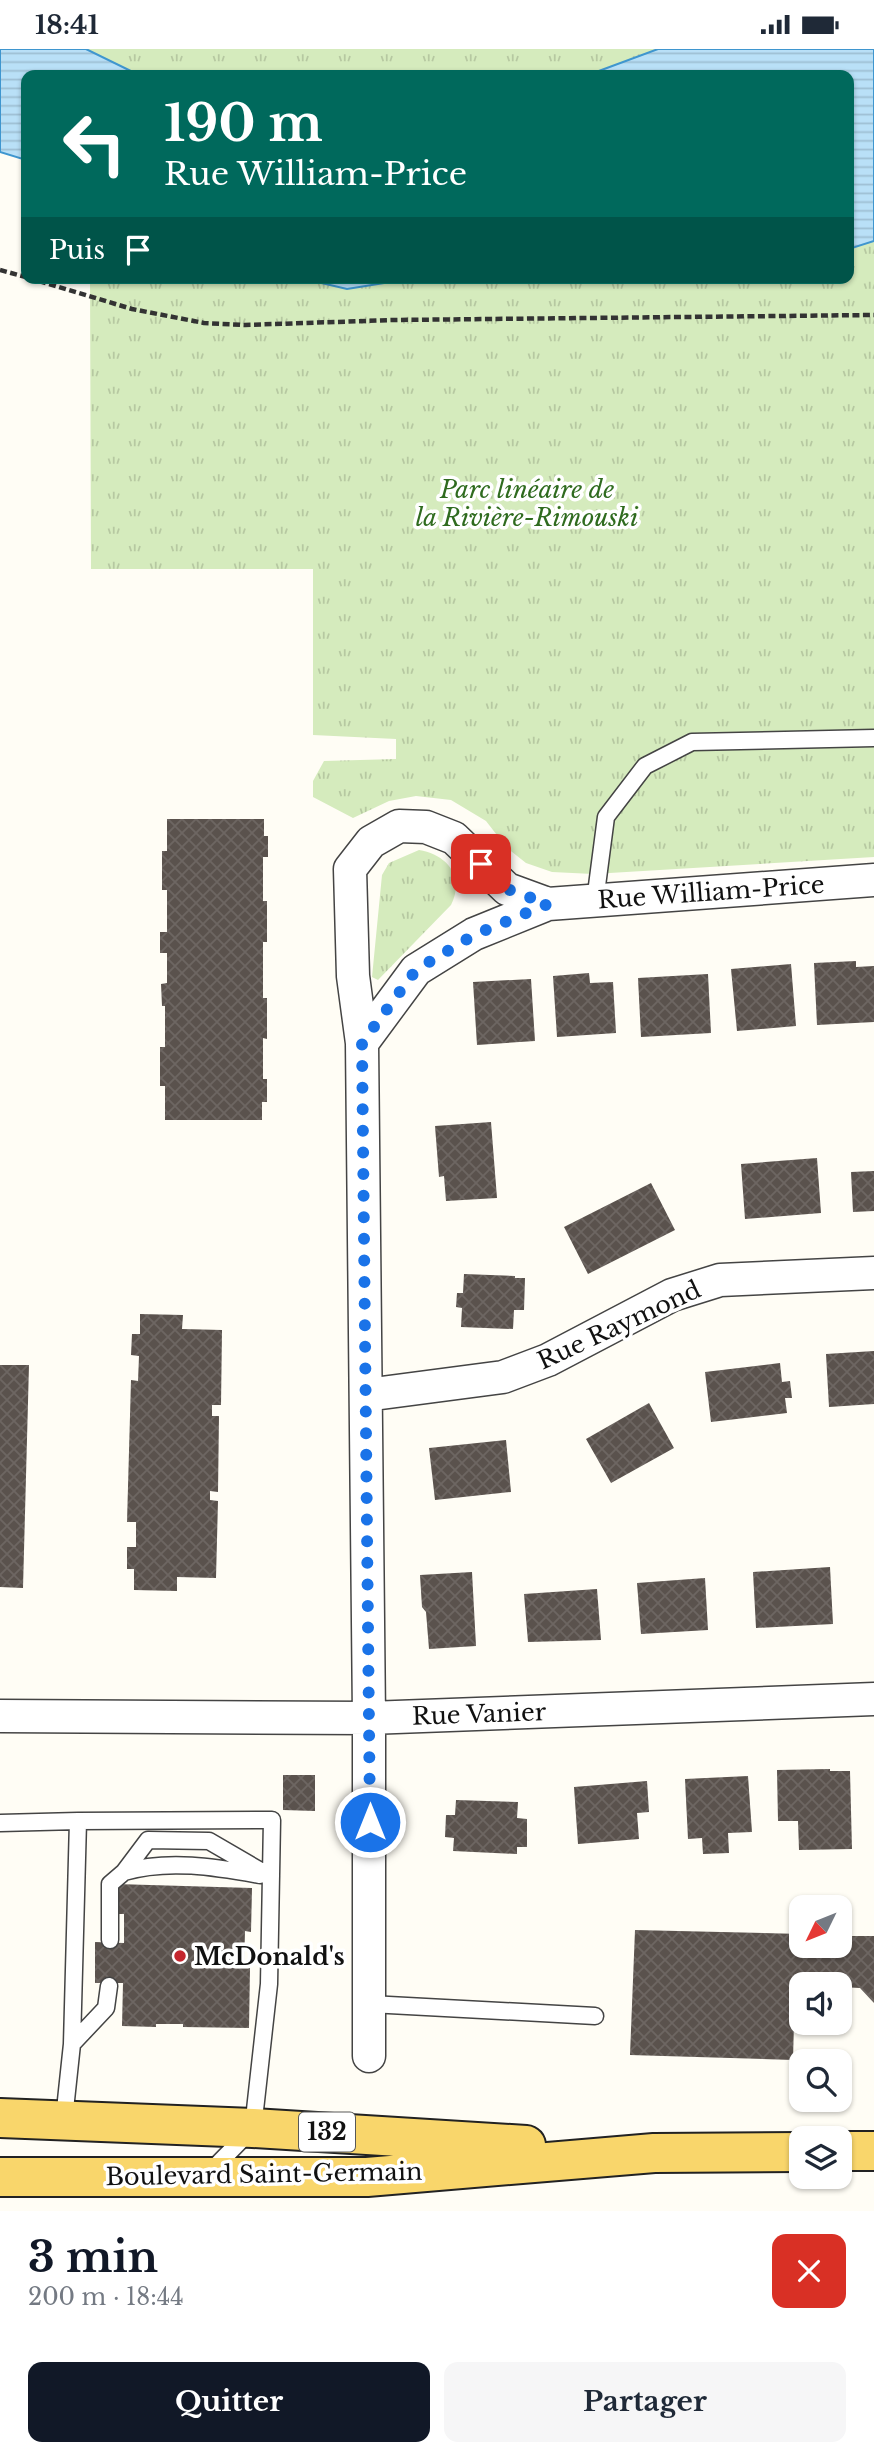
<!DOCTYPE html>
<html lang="fr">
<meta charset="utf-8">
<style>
body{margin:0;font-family:"Libre Baskerville",serif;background:#f6f6f7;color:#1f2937;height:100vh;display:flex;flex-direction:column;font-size:26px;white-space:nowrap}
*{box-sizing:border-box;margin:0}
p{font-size:23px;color:#747a83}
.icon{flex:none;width:38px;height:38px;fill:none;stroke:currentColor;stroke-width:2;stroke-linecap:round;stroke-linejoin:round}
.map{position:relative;height:2162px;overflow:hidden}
.side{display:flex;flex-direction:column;background:#fff;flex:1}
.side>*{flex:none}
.top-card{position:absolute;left:21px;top:21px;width:833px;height:214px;border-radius:14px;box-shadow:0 2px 5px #0004;background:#00695c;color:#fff;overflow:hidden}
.needle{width:46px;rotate:227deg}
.fabs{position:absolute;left:789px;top:1846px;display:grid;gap:14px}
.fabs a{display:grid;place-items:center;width:63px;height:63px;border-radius:14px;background:#fff;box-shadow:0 2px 5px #0004;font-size:35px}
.pin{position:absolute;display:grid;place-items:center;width:60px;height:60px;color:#fff;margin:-30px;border-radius:14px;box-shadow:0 4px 10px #0006}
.me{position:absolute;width:77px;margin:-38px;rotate:0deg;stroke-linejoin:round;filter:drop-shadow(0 0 5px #0008)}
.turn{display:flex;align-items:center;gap:24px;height:147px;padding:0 28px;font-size:32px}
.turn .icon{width:91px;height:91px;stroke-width:2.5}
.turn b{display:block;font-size:49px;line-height:60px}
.then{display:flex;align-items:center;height:66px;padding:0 28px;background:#0003;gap:14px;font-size:26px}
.round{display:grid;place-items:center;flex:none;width:74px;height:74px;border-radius:14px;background:#f6f6f7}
.summary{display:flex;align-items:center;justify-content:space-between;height:119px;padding:0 28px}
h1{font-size:42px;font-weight:800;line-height:52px;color:#111827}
.action{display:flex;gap:14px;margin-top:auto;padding:14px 28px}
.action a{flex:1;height:80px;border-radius:14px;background:#111827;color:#fff;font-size:28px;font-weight:800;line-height:80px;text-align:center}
.action a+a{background:#f6f6f7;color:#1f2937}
.status{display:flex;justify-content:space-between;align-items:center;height:49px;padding:0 35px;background:#fff;direction:ltr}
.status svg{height:19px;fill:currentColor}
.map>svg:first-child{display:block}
.grass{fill:url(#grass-tufts)}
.water{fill:url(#water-rules);stroke:#3f96cf;stroke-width:2}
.building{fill:url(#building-cross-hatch)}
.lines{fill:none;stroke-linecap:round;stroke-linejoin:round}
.lane-casing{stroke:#444;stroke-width:19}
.street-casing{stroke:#444;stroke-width:35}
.primary-casing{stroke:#222;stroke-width:42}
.path{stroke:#333;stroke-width:4.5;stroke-dasharray:7 3.5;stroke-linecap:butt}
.lane{stroke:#fff;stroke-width:16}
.street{stroke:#fff;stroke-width:32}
.primary{stroke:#f9d66b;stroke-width:38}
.route{stroke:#1a73e8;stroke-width:12;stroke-dasharray:0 21.6}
.poi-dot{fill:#c4262e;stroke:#fff;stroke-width:2.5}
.labels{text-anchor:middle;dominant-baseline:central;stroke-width:7;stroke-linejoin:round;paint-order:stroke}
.shield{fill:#fff;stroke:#585858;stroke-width:2}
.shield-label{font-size:23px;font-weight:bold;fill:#111}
.park-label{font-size:24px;font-style:italic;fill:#2f6b1f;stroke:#fff}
.street-label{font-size:24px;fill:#111;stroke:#fff}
.poi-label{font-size:24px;font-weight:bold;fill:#111;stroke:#fff;text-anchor:start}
</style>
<div class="status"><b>18:41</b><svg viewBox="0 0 49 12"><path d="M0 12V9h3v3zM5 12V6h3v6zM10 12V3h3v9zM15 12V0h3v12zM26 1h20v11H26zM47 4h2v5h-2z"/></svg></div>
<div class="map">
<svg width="874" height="2162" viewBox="0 0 874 2162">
<defs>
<pattern id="grass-tufts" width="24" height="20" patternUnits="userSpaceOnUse" patternTransform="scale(1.75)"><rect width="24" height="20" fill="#d5ebbd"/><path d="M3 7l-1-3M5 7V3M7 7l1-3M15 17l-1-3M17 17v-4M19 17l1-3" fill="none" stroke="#b6c8a1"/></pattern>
<pattern id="water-rules" width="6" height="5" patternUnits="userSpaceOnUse" patternTransform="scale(1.75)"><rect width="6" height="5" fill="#b9e0f7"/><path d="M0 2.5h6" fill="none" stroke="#9ebfd3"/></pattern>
<pattern id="building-cross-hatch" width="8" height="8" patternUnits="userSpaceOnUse" patternTransform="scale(1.75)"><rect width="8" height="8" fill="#5a524d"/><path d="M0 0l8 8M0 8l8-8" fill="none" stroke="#6d6662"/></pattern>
</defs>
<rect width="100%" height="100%" fill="#fffdf5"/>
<path class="grass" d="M86 0H658L588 26H139Z
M874 192V808L593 825 552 823 526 814 507 799 486 772 451 751 416 747 389 752 353 769 313 748V732L324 712 396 710V690L313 686V520H91L90 229H300L347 240 403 231 450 229 471 233 500 230 544 232 563 229H849V200Z
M419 801C448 806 465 828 451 856L378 931 372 928 382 826 389 814Z"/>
<path class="water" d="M0 0H86L139 26H26V111L0 103Z
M658 0H874V192L849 200V26H588Z
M300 229H447L403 231 347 240Z"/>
<path class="building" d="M167 770H264V787H268V808H263V852H267V893H263V949H267V990L263 989V1030H267V1053H262V1071H165V1037H160V998H165V957H162L161 935 167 934V904H160V883H167V841H162V802H167Z
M856 912V918L874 917V973L817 976 814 914Z
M791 915 796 977 737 982 731 920Z
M589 924 590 934 613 933 616 984 557 988 553 927Z
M708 925 711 984 641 988 638 929Z
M531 930 535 992 477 996 473 933Z
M491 1073 497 1149 446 1152 444 1127 439 1128 435 1077Z
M817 1109 821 1164 745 1170 741 1115Z
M874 1122V1162L853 1163 851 1123Z
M651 1134 675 1181 588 1225 564 1178Z
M464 1225 515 1227V1229H525L524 1261H514L513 1280 461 1278 462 1259 456 1258 457 1244H463Z
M140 1265 183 1266 182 1280 222 1281 221 1356H212V1367H219L218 1443 210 1442V1451L218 1452 216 1529 177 1528V1542L134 1541V1520H127V1498H136V1473H127L131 1331 138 1332 139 1307 131 1306 132 1285H140Z
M874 1302V1355L829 1358 826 1305Z
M780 1314 782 1333 790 1332 792 1349H785L787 1364 711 1373 705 1323Z
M0 1316H29L23 1539 0 1538Z
M649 1354 674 1399 611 1434 586 1390Z
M506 1391 511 1443 435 1451 429 1399Z
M830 1518 833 1575 756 1579 753 1523Z
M472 1523 476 1597 429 1600 426 1563 422 1558 420 1526Z
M705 1529 708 1581 641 1585 637 1534Z
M597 1540 601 1591 528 1593 524 1545Z
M830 1720V1722H850L852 1800 799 1801 798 1772H778L777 1721Z
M283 1726H315V1762L283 1761Z
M748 1727 752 1783 728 1784 729 1804 703 1805 702 1789 688 1790 685 1730Z
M647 1732 649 1763 637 1764 639 1790 578 1795 574 1738Z
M456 1751 518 1753 517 1769 527 1770V1798H517V1805L453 1802 454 1789 445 1788 446 1766H455Z
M116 1835 252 1839 251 1883 245 1882 244 1919H250L249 1979 183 1978V1975H156V1978L122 1977 123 1934H95V1893L124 1894V1865H116Z
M635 1881 802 1885V1897H840V1887H874V1954L860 1939 840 1938V1936L795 1937 793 2011 630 2006Z"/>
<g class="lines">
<g class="lane-casing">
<path id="lane" d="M595 852 606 768 645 717 692 693 874 689
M0 1774 78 1772
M124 1823C168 1810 215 1818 260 1826
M110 1891V1835L124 1823 148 1791 209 1792 271 1828
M370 1955 595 1967
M72 1995 106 1959 109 1937
M64 2070 72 1995 78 1772 272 1771 269 1935 253 2079 208 2125"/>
</g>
<g class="street-casing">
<path id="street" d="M362 994 416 921 474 885 548 855 874 831
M366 1346 503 1328 548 1311 672 1246 720 1231 874 1224
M0 1667 369 1669 874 1650
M369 2007V1669L362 994 353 927 350 820 371 793 399 777 426 778 454 789 507 840 548 855"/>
</g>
<g class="primary-casing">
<path id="primary" d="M0 2069 253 2079 526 2096
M840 2102H874
M0 2128H367L654 2104 802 2103"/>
</g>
<path class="path" d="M0 221 26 228
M29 229 132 260 204 274 245 276 394 271 874 266"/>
<use href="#lane" class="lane"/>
<use href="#street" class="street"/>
<use href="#primary" class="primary"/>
</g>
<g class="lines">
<path class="route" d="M370 1773 362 994 416 921 474 886 548 855 507 840 481 815"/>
</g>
<circle class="poi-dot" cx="180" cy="1907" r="7"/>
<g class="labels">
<rect class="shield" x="299" y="2063.5" width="56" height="39" rx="5"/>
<g class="shield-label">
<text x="327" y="2083">132</text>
</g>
<g class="park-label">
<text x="527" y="440">Parc linéaire de<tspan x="527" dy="28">la Rivière-Rimouski</tspan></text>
</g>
<g class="street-label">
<text transform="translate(711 843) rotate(-4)">Rue William-Price</text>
<text transform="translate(619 1276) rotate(-25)">Rue Raymond</text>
<text transform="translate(479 1665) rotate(-2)">Rue Vanier</text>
<text transform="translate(264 2125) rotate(-1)">Boulevard Saint-Germain</text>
</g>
<g class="poi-label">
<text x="194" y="1907">McDonald's</text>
</g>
</g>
</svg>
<div class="fabs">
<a><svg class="needle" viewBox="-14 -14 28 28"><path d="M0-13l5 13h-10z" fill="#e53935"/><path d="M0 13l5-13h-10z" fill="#747a83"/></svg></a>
<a><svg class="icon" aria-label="sound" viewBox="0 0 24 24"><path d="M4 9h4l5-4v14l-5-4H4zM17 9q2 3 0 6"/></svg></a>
<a><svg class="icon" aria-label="search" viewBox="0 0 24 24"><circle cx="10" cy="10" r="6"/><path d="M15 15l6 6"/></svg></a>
<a><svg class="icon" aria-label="layers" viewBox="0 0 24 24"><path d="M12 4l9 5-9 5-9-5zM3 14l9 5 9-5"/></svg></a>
</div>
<div class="pin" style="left:481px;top:815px;background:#d93025"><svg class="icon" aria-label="arrive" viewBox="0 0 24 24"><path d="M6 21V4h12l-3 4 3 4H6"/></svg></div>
<svg class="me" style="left:370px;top:1773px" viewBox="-20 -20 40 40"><circle r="17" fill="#1a73e8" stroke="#fff" stroke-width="3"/><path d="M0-11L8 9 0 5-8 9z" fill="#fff"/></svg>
<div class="top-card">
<div class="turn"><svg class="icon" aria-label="left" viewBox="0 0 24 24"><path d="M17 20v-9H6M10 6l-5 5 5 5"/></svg><div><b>190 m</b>Rue William-Price</div></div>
<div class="then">Puis<svg class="icon" aria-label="arrive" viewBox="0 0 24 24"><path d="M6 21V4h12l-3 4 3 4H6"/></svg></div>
</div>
</div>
<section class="side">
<div class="summary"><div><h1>3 min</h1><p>200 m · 18:44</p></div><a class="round" style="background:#d93025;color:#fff"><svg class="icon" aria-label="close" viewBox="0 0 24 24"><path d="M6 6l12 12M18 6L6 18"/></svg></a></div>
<div class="action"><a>Quitter</a><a>Partager</a></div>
</section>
